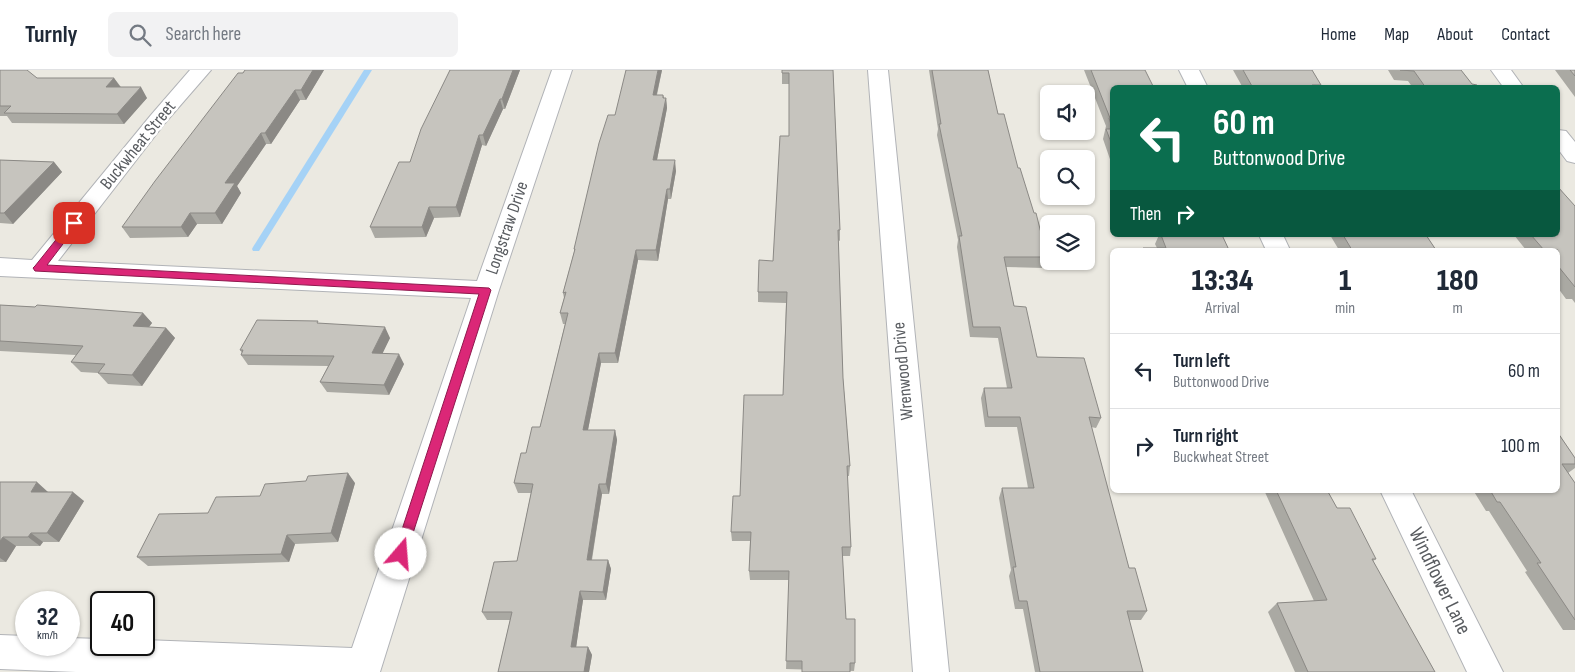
<!DOCTYPE html>
<style>
body{margin:0;font-family:"Sofia Sans Condensed",sans-serif;background:#f2f2f3;color:#1f2937;height:100vh;display:flex;flex-direction:column;font-size:19px;white-space:nowrap}
*{box-sizing:border-box;margin:0}
p{font-size:16px;color:#747a83}
.icon{flex:none;width:28px;height:28px;fill:none;stroke:currentColor;stroke-width:2;stroke-linecap:round;stroke-linejoin:round}
.map{position:relative;flex:1;overflow:hidden}
.drawer{position:absolute;left:1110px;top:178px;width:450px;height:245px;display:flex;flex-direction:column;background:#fff;border-radius:8px;box-shadow:0 1px 4px #0004}
.drawer>*{flex:none}
.banner{position:absolute;left:1110px;top:15px;width:450px;height:152px;border-radius:8px;box-shadow:0 1px 4px #0004;background:#0b6e4f;color:#fff;overflow:hidden}
.controls{position:absolute;left:1040px;top:15px;display:grid;gap:10px}
.controls a{display:grid;place-items:center;width:55px;height:55px;border-radius:8px;background:#fff;box-shadow:0 1px 4px #0004;font-size:25px}
.speed{position:absolute;left:15px;top:521px;display:flex;gap:10px;font-size:25px;font-weight:700;text-align:center}
.speed>*{display:grid;place-content:center;width:65px;height:65px;border-radius:50%;background:#fff;box-shadow:0 1px 4px #0004;line-height:1}
.speed small{font-size:12px;font-weight:400}
.speed .limit{border:2px solid #111;border-radius:8px;background:#fff;color:#111}
.pin{position:absolute;display:grid;place-items:center;width:42px;height:42px;color:#fff;margin:-21px;border-radius:10px;box-shadow:0 2px 8px #0006}
.me{position:absolute;width:55px;margin:-28px;rotate:18deg;stroke-linejoin:round;filter:drop-shadow(0 0 4px #0008)}
.turn{display:flex;align-items:center;gap:18px;height:105px;padding:0 20px;font-size:22px}
.turn .icon{width:65px;height:65px;stroke-width:2.5}
.turn b{display:block;font-size:35px;line-height:42px}
.then{display:flex;align-items:center;height:48px;padding:0 20px;background:#0003;gap:10px;font-size:19px}
.eta{display:flex;justify-content:space-evenly;align-items:center;height:85px;text-align:center}
.eta b{font-size:30px;font-weight:800;line-height:35px}
ul{padding:0;list-style:none}
li{display:flex;align-items:center;gap:15px;height:75px;padding:0 20px;border-top:1px solid #e0e1e3}
li div{flex:1}
li b{display:block;font-size:19px}
li em{font-style:normal}
header{display:flex;align-items:center;gap:30px;box-sizing:border-box;height:70px;padding:0 25px;background:#fff;border-bottom:1px solid #e0e1e3}
header strong{font-size:24px}
nav{display:flex;gap:28px;margin-inline-start:auto;font-size:18px}
.search{width:350px;height:45px;background:#f2f2f3;display:flex;align-items:center;gap:12px;box-sizing:border-box;padding:0 18px;border-radius:8px;color:#747a83;font-size:19px}
.map>svg:first-child{display:block}
.lines{fill:none;stroke-linecap:round;stroke-linejoin:round}
.stream{fill:#a5d2f6;fill-rule:evenodd}
.minor-casing{stroke:#b1b3b7;stroke-width:2}
.minor{fill:#fff;fill-rule:evenodd}
.wall{fill:#aaa9a3}
.shaded-wall{fill:#8b8985}
.building{fill:#c6c4be;stroke:#8b8985}
.route{fill:#db2777;stroke:#8e194d}
.labels{text-anchor:middle;dominant-baseline:central;stroke-width:5;stroke-linejoin:round;paint-order:stroke}
.street-label{font-size:18px;fill:#595c60;stroke:#fff}
.near-street-label{font-size:21px;fill:#595c60;stroke:#fff}
</style>
<header>
<strong>Turnly</strong>
<div class="search"><svg class="icon" aria-label="search" viewBox="0 0 24 24"><circle cx="10" cy="10" r="6"/><path d="M15 15l6 6"/></svg>Search here</div>
<nav><a>Home</a><a>Map</a><a>About</a><a>Contact</a></nav>
</header>
<div class="map">
<svg width="1575" height="602" viewBox="0 0 1575 602">
<rect width="100%" height="100%" fill="#ebe9e1"/>
<g class="lines">
<path class="stream" d="M364 0H372L259 181H253L252 179 253 177Z"/>
<g class="minor-casing">
<path id="minor" d="M190 0H211L165 53 58 191 477 211 552 0H572L499 220 380 602H76L0 599V565L26 566V575H69V568L101 569V575H144V570L352 578 471 228 0 206V188L32 190 151 45Z
M868 0H888L949 602H913Z
M1179 0H1199L1208 18H1188Z
M1491 0H1511L1524 18H1504Z
M1558 60 1566 61 1575 72V93L1567 91 1558 79Z
M1259 165H1283L1290 180H1266Z
M1380 420H1411L1503 602H1467Z"/>
</g>
<use href="#minor" class="minor"/>
</g>
<path class="wall" d="M0 0 37 8H114L121 17 147 28 124 54 12 53 7 46H0Z
M245 0H324L306 30H300L271 74H266L237 116 241 123 222 154H197L188 167 130 168 122 157Z
M450 0H520L505 39H503L486 76 482 75 460 147 434 148 426 167 375 168 370 157 410 92Z
M662 0 657 25H663L664 28H666L667 38 657 90 676 101 671 129H668L658 191 638 190 618 293H601L588 360H615L617 370 609 424H602L592 490H608L611 499 606 530H583L576 577H588L592 585 589 602H498L510 550H487L482 542 517 491 531 423H518L514 413 526 383 540 357 565 254H563L560 243 564 228 563 223 574 182V179L615 45Z
M782 0H833L840 160V171L838 170 843 308 850 396 849 406H847L851 477 850 486H842L846 549 855 593 854 601 786 599 789 510H750L749 501 750 471H732L731 462 740 426 783 325 786 233 758 232V222L773 191 789 66V14H782Z
M929 0H988L998 44 1018 98 1047 187 1044 198 1006 197 1014 236 1037 287 1101 348 1096 358 1091 357 1129 498 1147 541 1141 550H1129L1143 602H1035L1023 539H1015L1009 506 1011 500 999 428 1002 418H1028L1017 357H985L981 328 984 318H1007L998 268 970 267 957 177 958 170 937 65 938 59Z
M1084 0H1145L1112 18V95L1103 69 1106 56Z
M1233 0H1312L1321 15 1320 18H1243Z
M1388 0H1461L1472 14 1480 18H1413L1408 11 1394 10Z
M1555 0H1575V27Z
M0 90 54 92 62 102 13 154 0 153Z
M1575 136V233L1572 229H1566L1558 218V180H1526L1514 165H1558Z
M1159 165H1222L1229 180H1142L1143 178H1157L1155 174Z
M1330 165H1426L1436 180H1339Z
M0 235 143 243 152 253 149 257 166 258 175 268 142 316 108 314 98 303 81 302 71 292 76 285 0 281Z
M319 253 390 268 382 283 404 294 389 325 327 322 320 312 328 296 248 295 241 285 242 283 240 280Z
M1558 363 1575 388V398L1568 403 1575 413V560H1563L1525 502 1527 501 1489 441H1486L1473 420H1558Z
M0 412 48 422 84 431 59 472H43L40 476H16L6 492H0Z
M355 413 338 472 295 474 289 492 148 496 137 487 208 443Z
M1264 420H1327L1337 438 1376 489 1373 491 1435 602H1295L1268 542 1277 533 1314 531Z"/>
<path class="shaded-wall" d="M313 0H324L306 30 301 20Z
M513 0H520L505 39 502 29Z
M658 0H662L654 36 653 25Z
M114 8 121 18 106 17Z
M141 17 147 28 124 54 117 44Z
M295 20 300 30 271 74 265 63Z
M663 25 665 36 666 28 667 38 655 100 653 90Z
M500 29 503 39 486 76 483 65Z
M261 63 266 74 237 116 241 123 222 154 215 143 225 113Z
M479 65 482 75 460 147 456 137Z
M675 90 676 101 671 129 670 119Z
M54 92 62 102 13 154 4 143Z
M667 119 668 129 658 191 656 180Z
M429 137 434 148 426 167 422 157Z
M190 143 197 154 188 167 181 157Z
M636 180 638 190 618 293 615 283Z
M143 243 152 253 142 266 133 256Z
M385 257 390 268 378 293 372 283Z
M166 258 175 268 142 316 132 305Z
M599 283 601 293 586 370 583 360Z
M399 284 404 294 389 325 384 315Z
M615 360 617 370 609 424 606 414Z
M348 403 355 413 338 472 331 463Z
M37 412 48 422H31Z
M599 414 602 424 590 499 587 490Z
M73 422 84 431 59 472 47 463Z
M31 463 43 472 40 476 28 467Z
M287 465 295 474 289 492 281 484Z
M3 467 16 476 6 492 0 488V471Z
M608 490 611 499 606 530 603 522Z
M580 521 583 530 575 585 571 577Z
M588 577 592 585 589 602H584Z"/>
<path class="building" d="M0 0H27L37 8H114L106 17H141L117 44 4 43 11 36H0Z
M245 0H313L301 20H295L265 63H261L225 113H235L215 143H190L181 157H122L155 111 238 3H243Z
M450 0H513L502 29H500L483 65H479L456 137H429L422 157H370L399 92H410L421 59Z
M626 0H658L653 25H663V28H666L653 90H675L670 119H667L656 180H636L615 283H599L583 360H615L606 414H599L587 490H608L603 522 580 521 571 577H588L584 602H498L512 542H482L494 492 517 491 533 414 514 413 521 383H526L532 357H540L568 243H560L566 222 563 223 575 179H574L599 73 608 45H615Z
M782 0H833L840 160H838L843 308 850 396H847L851 477H842L846 549H855V593H850V602H802V591H786L789 501H749L751 462H731L733 426H740L744 325H783L787 222H758L759 190 773 191 780 66H789V3H782Z
M932 0H988L998 44H1004L1018 98H1020L1034 143H1036L1047 187H1004L1014 236 1026 237 1037 287 1084 288 1101 348 1089 347 1129 498H1135L1147 541H1127L1143 602H1040L1027 531H1019L1013 497H1016L1002 418H1034L1020 347H988L984 318H1012L1000 257H973L959 166H962L939 54H941Z
M1091 0H1145L1154 18H1112V58L1109 48H1110Z
M1243 0H1312L1321 15H1312L1314 18H1253Z
M1400 0H1461L1472 14 1477 15 1480 18H1426L1414 1Z
M1570 0H1575V6Z
M1106 59H1112V75Z
M0 90 54 92 4 143H0Z
M1558 117 1575 136V217L1558 196V180H1544L1531 165H1558Z
M1161 165H1222L1229 180H1143V178H1166Z
M1343 165H1426L1436 180H1352Z
M0 235 35 237 37 235 143 243 133 256 166 258 132 305 98 303 105 294 71 292 83 276 0 271Z
M257 250 318 251 317 253 385 257 372 283 399 284 384 315 320 312 334 286 241 285 243 280H240Z
M1558 363 1575 388V394H1562L1575 413V550L1537 493H1541L1500 432H1497L1490 420H1558Z
M348 403 331 463 287 465 281 484 137 487 159 444 208 443 216 427 260 426 265 414 306 411 308 406Z
M0 412H37L31 422H73L47 463H31L28 467H3L0 471Z
M1276 420H1327L1337 438H1350L1376 489H1372L1435 602H1308L1277 533 1327 530Z"/>
<path class="route" d="M74 150 79 153 47 195 489 218 491 220 405 488 401 490 396 488 394 484 479 224 35 201 33 198 35 196 71 151Z"/>
<g class="labels">
<g class="street-label">
<text transform="translate(138 75) rotate(-51)">Buckwheat Street</text>
<text transform="translate(507 158) rotate(-71)">Longstraw Drive</text>
<text transform="translate(903 301) rotate(-95)">Wrenwood Drive</text>
</g>
<g class="near-street-label">
<text transform="translate(1440 511) rotate(64)">Windflower Lane</text>
</g>
</g>
</svg>
<div class="controls">
<a><svg class="icon" aria-label="sound" viewBox="0 0 24 24"><path d="M4 9h4l5-4v14l-5-4H4zM17 9q2 3 0 6"/></svg></a>
<a><svg class="icon" aria-label="search" viewBox="0 0 24 24"><circle cx="10" cy="10" r="6"/><path d="M15 15l6 6"/></svg></a>
<a><svg class="icon" aria-label="layers" viewBox="0 0 24 24"><path d="M12 4l9 5-9 5-9-5zM3 14l9 5 9-5"/></svg></a>
</div>
<div class="speed"><div>32<small>km/h</small></div><div class="limit">40</div></div>
<div class="pin" style="left:74px;top:153px;background:#d93025"><svg class="icon" aria-label="arrive" viewBox="0 0 24 24"><path d="M6 21V4h12l-3 4 3 4H6"/></svg></div>
<svg class="me" style="left:401px;top:484px" viewBox="-20 -20 40 40"><circle r="19" fill="#fff"/><path d="M0-13L10 11 0 6-10 11z" fill="#db2777"/></svg>
<div class="banner">
<div class="turn"><svg class="icon" aria-label="left" viewBox="0 0 24 24"><path d="M17 20v-9H6M10 6l-5 5 5 5"/></svg><div><b>60 m</b>Buttonwood Drive</div></div>
<div class="then">Then<svg class="icon" aria-label="right" viewBox="0 0 24 24"><path d="M7 20v-9h11M14 6l5 5-5 5"/></svg></div>
</div>
<section class="drawer">
<div class="eta">
<div><b>13:34</b><p>Arrival</p></div>
<div><b>1</b><p>min</p></div>
<div><b>180</b><p>m</p></div>
</div>
<ul>
<li><svg class="icon" aria-label="left" viewBox="0 0 24 24"><path d="M17 20v-9H6M10 6l-5 5 5 5"/></svg><div><b>Turn left</b><p>Buttonwood Drive</p></div><em>60 m</em></li>
<li><svg class="icon" aria-label="right" viewBox="0 0 24 24"><path d="M7 20v-9h11M14 6l5 5-5 5"/></svg><div><b>Turn right</b><p>Buckwheat Street</p></div><em>100 m</em></li>
</ul>
</section>
</div>
